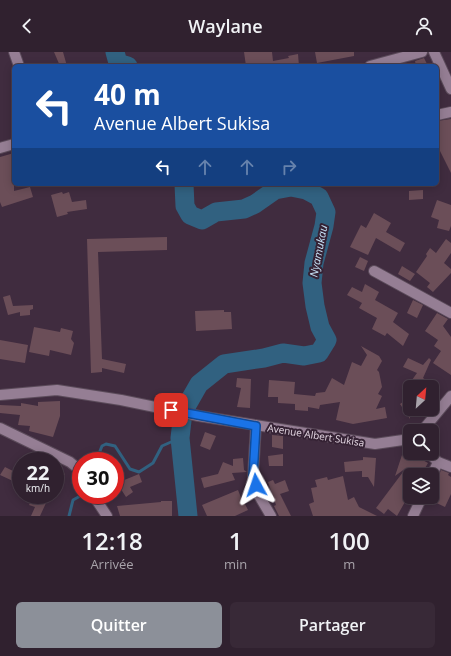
<!DOCTYPE html>
<html lang="fr">
<meta charset="utf-8">
<style>
body{margin:0;font-family:"Open Sans",sans-serif;background:#382937;color:#f1f3f6;height:100vh;display:flex;flex-direction:column;font-size:15px;white-space:nowrap}
*{box-sizing:border-box;margin:0}
p{font-size:13px;color:#a8a3aa}
.icon{flex:none;width:22px;height:22px;fill:none;stroke:currentColor;stroke-width:2;stroke-linecap:round;stroke-linejoin:round}
.map{position:relative;height:464px;overflow:hidden}
.panel{display:flex;flex-direction:column;background:#30212f;flex:1}
.panel>*{flex:none}
.banner{position:absolute;left:12px;top:12px;width:427px;height:122px;border-radius:6px;box-shadow:0 2px 10px #0003,0 0 0 1px #4b3e4b;background:#1a4fa0;color:#fff;overflow:hidden}
.needle{width:26px;rotate:26deg}
.fabs{position:absolute;left:403px;top:328px;display:grid;gap:8px}
.fabs a{display:grid;place-items:center;width:36px;height:36px;border-radius:6px;background:#30212f;box-shadow:0 2px 10px #0003,0 0 0 1px #4b3e4b;font-size:20px}
.speed{position:absolute;left:12px;top:400px;display:flex;gap:8px;font-size:20px;font-weight:700;text-align:center}
.speed>*{display:grid;place-content:center;width:52px;height:52px;border-radius:50%;background:#30212f;box-shadow:0 2px 10px #0003,0 0 0 1px #4b3e4b;line-height:1}
.speed small{font-size:10px;font-weight:400}
.speed .limit{border:6px solid #d22;background:#fff;color:#111}
.pin{position:absolute;display:grid;place-items:center;width:34px;height:34px;color:#fff;margin:-17px;border-radius:8px;box-shadow:0 2px 6px #0006}
.me{position:absolute;width:44px;margin:-22px;rotate:355deg;stroke-linejoin:round;filter:drop-shadow(0 0 3px #0008)}
.turn{display:flex;align-items:center;gap:14px;height:84px;padding:0 16px;font-size:18px}
.turn .icon{width:52px;height:52px;stroke-width:2.5}
.turn b{display:block;font-size:28px;line-height:34px}
.lanes{display:flex;align-items:center;height:38px;padding:0 16px;background:#0003;justify-content:center;gap:20px;direction:ltr}
.lanes .off{opacity:.35}
.eta{display:flex;justify-content:space-evenly;align-items:center;height:68px;text-align:center}
.eta b{font-size:24px;font-weight:600;line-height:28px}
.cta{display:flex;gap:8px;margin-top:auto;padding:8px 16px}
.cta a{flex:1;height:46px;border-radius:6px;background:#8c9099;color:#fff;font-size:16px;font-weight:600;line-height:46px;text-align:center}
.cta a+a{background:#382937;color:#f1f3f6}
header{display:flex;justify-content:space-between;align-items:center;height:52px;padding:0 16px;background:#30212f;font-size:18px;font-weight:600}
.map>svg:first-child{display:block}
.lines{fill:none;stroke-linecap:round;stroke-linejoin:round}
.stream{stroke:#316180;stroke-width:3}
.river{stroke:#316180;stroke-width:19}
.building{fill:#6b4e58}
.minor-casing{stroke:#5b4b5a;stroke-width:12}
.minor{stroke:#957e94;stroke-width:10}
.route-casing{stroke:#114b97;stroke-width:10}
.route{stroke:#1a73e8;stroke-width:7}
.labels{text-anchor:middle;dominant-baseline:central;stroke-width:4;stroke-linejoin:round;paint-order:stroke}
.street-label{font-size:10px;fill:#e5d8e4;stroke:#352234}
.water-label{font-size:11px;font-style:italic;fill:#c5e1f6;stroke:#352234}
</style>
<header><svg class="icon" aria-label="back" viewBox="0 0 24 24"><path d="M15 5l-7 7 7 7"/></svg>Waylane<svg class="icon" aria-label="person" viewBox="0 0 24 24"><circle cx="12" cy="8" r="4"/><path d="M4 21q1-7 8-7t8 7"/></svg></header>
<div class="map">
<svg width="451" height="464" viewBox="0 0 451 464">
<rect width="100%" height="100%" fill="#402c3f"/>
<g class="lines">
<path class="stream" d="M101 409 100 399 102 394 106 392 115 394 130 417 139 420 153 411 162 394 180 386
M69 464 73 448 82 443"/>
<path class="river" d="M115 0 118 11 128 14
M184 132 185 154 190 163 202 168 216 160 244 157 255 152 275 138 291 135 306 138 319 145 326 160 324 174 314 211 312 231 315 254 320 275 327 288 319 301 304 304 283 301 264 306 224 312 199 332 183 360 180 386 188 464"/>
</g>
<path class="building" d="M54 0H63L67 14H60Z
M244 0H272L273 9 289 6 288 4 298 2 299 14H246Z
M315 0H354V4L317 11Z
M424 6 428 14H416L415 9Z
M451 67V121L437 93V69Z
M14 101V139L30 135 33 145 2 155 0 150V105Z
M423 138V147L409 148V139Z
M62 140 63 142 69 140 72 150 86 148 87 157 67 160 68 162 57 165 51 143Z
M437 148 451 153V174L449 179 437 176 439 168 431 165Z
M374 161 391 171 386 180 405 191 400 200 376 186 368 203 350 195 361 173 366 176Z
M167 185V198L98 200 102 307 126 312 124 321 102 316V320L91 321 87 187Z
M446 187 451 191V201L444 211 451 217V221L433 240 427 235 430 231 416 220 427 204 426 202 430 196 436 201Z
M360 205 368 209 364 219 355 215Z
M402 214 415 222 410 229 398 222Z
M365 232 379 240 375 248 398 261 393 270 409 282 403 294 387 281 385 284 372 277 377 266 359 256 362 251 347 243 352 235 362 240Z
M10 243 13 254 33 253V257L30 258V263L20 264V260L8 263 3 245Z
M413 248 423 253 417 266 407 261Z
M224 258V260H231L232 277 196 279 195 259Z
M437 261 448 267 443 274 451 285V323L433 311 441 299 434 294 438 288 425 279Z
M34 275 60 280 61 276 73 279 71 287 74 291 71 303 50 298 49 304 29 300Z
M0 288 28 293 25 311 0 307Z
M361 294 379 304 382 309 377 318 379 320 382 335 378 342 382 344 376 357 385 355 387 366 353 372 336 368 340 350 320 353 319 357 308 355V359L295 358V352L278 351V345H268L269 328 295 330 294 342 315 344 316 341 325 340 332 326 344 333 352 310 361 314 367 303Z
M408 306 423 313 429 306 431 308 423 326 426 328 421 335 412 328 417 321 403 315Z
M237 326 251 327 250 356 237 355 241 336 236 335Z
M410 345V367L400 352Z
M60 349V364L53 385 29 379 30 374 18 373 20 363 0 361V353L21 354V351L38 354V350Z
M205 380 216 384 210 398 200 394Z
M272 383 283 384V397L272 395Z
M35 400 46 406 44 409H29Z
M283 402V414H269L268 404Z
M402 403 417 409 419 406 428 411 421 423H410V441L397 464 388 457 384 462 376 456 406 416 395 424Z
M363 405 376 406 374 435 368 425H362V419L345 420 344 410 363 408Z
M243 406 244 418 247 420 232 421 235 428 204 436 201 426 218 422 223 410 233 414V407Z
M5 415 17 421 13 429 0 423Z
M55 415 65 422 55 437Z
M441 418 449 421 448 423 451 425V442L445 455 428 447 429 445H432V431L438 426Z
M139 422 142 430 130 435 133 440 126 445 117 431Z
M343 424 348 448 354 445 359 455 377 464H313L309 452 314 450 311 436 317 435 315 428 327 425 328 428Z
M273 428 275 432 285 428 289 439 280 442 291 464H279L274 454 276 453 268 430Z
M238 438 242 448H243L248 458 235 464H207L202 453Z
M33 445 46 451 40 464H31L35 455 29 453Z
M161 449H172V464H120L117 454 161 450Z"/>
<g class="lines">
<g class="minor-casing">
<path id="minor" d="M14 0 19 14
M434 0 451 37
M370 14 422 0
M437 63 451 60
M0 96 14 92
M374 219 451 261
M0 343 57 338 121 348 199 364 375 392 410 387
M256 373 253 424 258 442 271 464
M0 376 70 410 81 419
M422 379 451 344
M429 401 438 410 451 415
M432 423 438 410
M93 443 107 464
M413 464 422 445"/>
</g>
<use href="#minor" class="minor"/>
</g>
<g class="lines">
<g class="route-casing">
<path id="route" d="M171 358 256 374 253 424 256 433"/>
</g>
<use href="#route" class="route"/>
</g>
<g class="labels">
<g class="street-label">
<text transform="translate(316 383) rotate(9)">Avenue Albert Sukisa</text>
</g>
<g class="water-label">
<text transform="translate(318 199) rotate(-79)">Nyamukau</text>
</g>
</g>
</svg>
<div class="fabs">
<a><svg class="needle" viewBox="-14 -14 28 28"><path d="M0-13l5 13h-10z" fill="#e53935"/><path d="M0 13l5-13h-10z" fill="#a8a3aa"/></svg></a>
<a><svg class="icon" aria-label="search" viewBox="0 0 24 24"><circle cx="10" cy="10" r="6"/><path d="M15 15l6 6"/></svg></a>
<a><svg class="icon" aria-label="layers" viewBox="0 0 24 24"><path d="M12 4l9 5-9 5-9-5zM3 14l9 5 9-5"/></svg></a>
</div>
<div class="speed"><div>22<small>km/h</small></div><div class="limit">30</div></div>
<div class="pin" style="left:171px;top:358px;background:#d93025"><svg class="icon" aria-label="arrive" viewBox="0 0 24 24"><path d="M6 21V4h12l-3 4 3 4H6"/></svg></div>
<svg class="me" style="left:256px;top:433px" viewBox="-20 -20 40 40"><path d="M0-17L14 15 0 8-14 15z" fill="#1a73e8" stroke="#fff" stroke-width="4"/></svg>
<div class="banner">
<div class="turn"><svg class="icon" aria-label="left" viewBox="0 0 24 24"><path d="M17 20v-9H6M10 6l-5 5 5 5"/></svg><div><b>40 m</b>Avenue Albert Sukisa</div></div>
<div class="lanes"><svg class="icon" aria-label="left" viewBox="0 0 24 24"><path d="M17 20v-9H6M10 6l-5 5 5 5"/></svg><svg class="icon off" aria-label="ahead" viewBox="0 0 24 24"><path d="M12 20V5M6 11l6-6 6 6"/></svg><svg class="icon off" aria-label="ahead" viewBox="0 0 24 24"><path d="M12 20V5M6 11l6-6 6 6"/></svg><svg class="icon off" aria-label="right" viewBox="0 0 24 24"><path d="M7 20v-9h11M14 6l5 5-5 5"/></svg></div>
</div>
</div>
<section class="panel">
<div class="eta">
<div><b>12:18</b><p>Arrivée</p></div>
<div><b>1</b><p>min</p></div>
<div><b>100</b><p>m</p></div>
</div>
<div class="cta"><a>Quitter</a><a>Partager</a></div>
</section>
